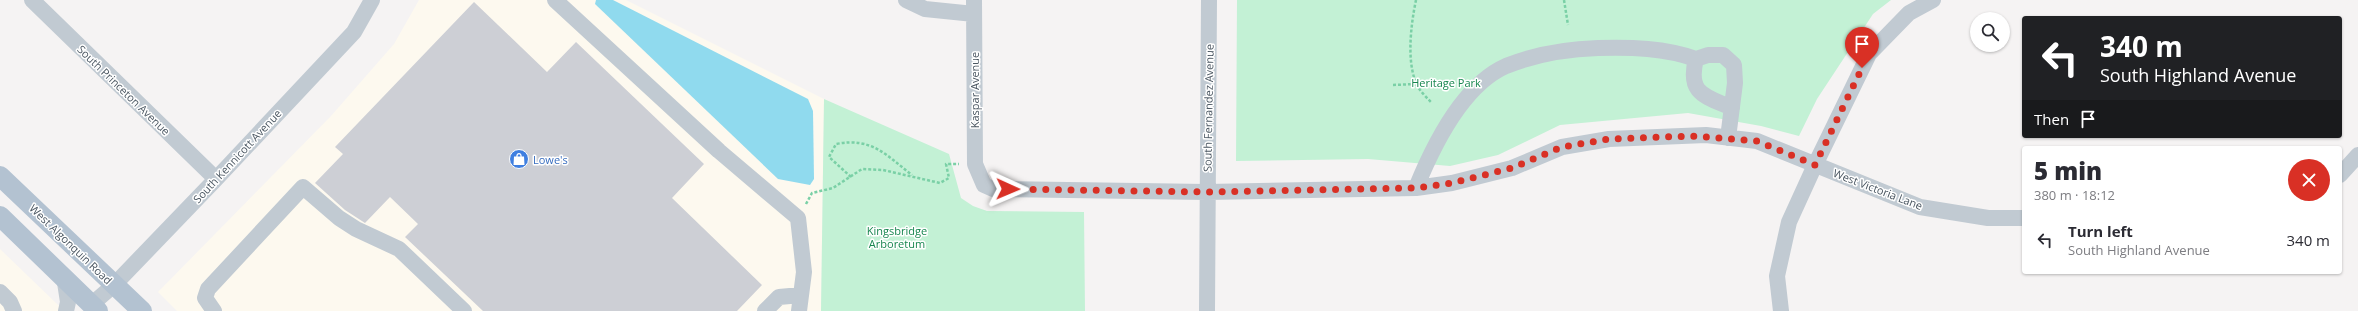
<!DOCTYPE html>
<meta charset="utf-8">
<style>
body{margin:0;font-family:"Open Sans",sans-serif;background:#f2f2f3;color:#2b2b33;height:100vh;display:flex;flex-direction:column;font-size:15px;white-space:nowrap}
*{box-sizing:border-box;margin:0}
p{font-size:13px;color:#7c7c81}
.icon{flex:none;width:22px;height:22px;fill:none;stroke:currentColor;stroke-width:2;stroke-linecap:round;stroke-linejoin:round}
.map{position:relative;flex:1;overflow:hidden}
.details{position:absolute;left:2022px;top:146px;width:320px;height:128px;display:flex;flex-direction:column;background:#fff;border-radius:4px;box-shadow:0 1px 3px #0004}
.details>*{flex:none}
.guide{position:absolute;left:2022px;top:16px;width:320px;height:122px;border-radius:4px;box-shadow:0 1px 3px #0004;background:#202124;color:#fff;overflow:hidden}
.buttons{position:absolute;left:1970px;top:12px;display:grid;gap:8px}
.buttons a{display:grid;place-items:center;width:40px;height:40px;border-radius:50%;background:#fff;box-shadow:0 1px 3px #0004;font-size:20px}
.pin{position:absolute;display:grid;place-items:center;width:34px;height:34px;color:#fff;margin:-41px -17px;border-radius:50% 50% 50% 0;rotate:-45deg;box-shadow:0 0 4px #0007}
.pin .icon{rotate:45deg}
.me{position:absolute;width:44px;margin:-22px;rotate:91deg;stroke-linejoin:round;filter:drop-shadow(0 0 3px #0008)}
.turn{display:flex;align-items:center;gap:14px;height:84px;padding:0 12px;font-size:18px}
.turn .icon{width:52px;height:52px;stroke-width:2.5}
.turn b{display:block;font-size:28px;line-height:34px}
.then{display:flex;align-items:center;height:38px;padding:0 12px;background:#0003;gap:8px;font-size:15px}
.round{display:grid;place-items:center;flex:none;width:42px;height:42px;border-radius:21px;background:#f2f2f3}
.overview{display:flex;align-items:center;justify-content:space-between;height:68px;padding:0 12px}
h1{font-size:24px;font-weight:800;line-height:30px}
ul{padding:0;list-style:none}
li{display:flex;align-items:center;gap:12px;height:52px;padding:0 12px}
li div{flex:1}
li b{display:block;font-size:15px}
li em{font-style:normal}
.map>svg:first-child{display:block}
.commercial{fill:#fdf9ef}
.green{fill:#c3f1d5}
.water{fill:#90daee}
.building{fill:#cdcfd5}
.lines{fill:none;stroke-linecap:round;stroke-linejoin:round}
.path{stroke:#7ad0a6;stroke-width:2.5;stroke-dasharray:3 2;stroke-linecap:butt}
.minor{stroke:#c1cad2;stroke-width:16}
.major{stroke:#b3c2d1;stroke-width:20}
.route{stroke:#d93025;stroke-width:7;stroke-dasharray:0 12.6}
.labels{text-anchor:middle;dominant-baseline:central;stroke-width:3;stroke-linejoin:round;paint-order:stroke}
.park-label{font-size:11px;fill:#17864f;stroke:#fff}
.street-label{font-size:11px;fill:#4a5661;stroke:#fff}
.shop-label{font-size:11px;fill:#366cbe;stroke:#fff;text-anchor:start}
</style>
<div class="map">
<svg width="2358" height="311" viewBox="0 0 2358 311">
<rect width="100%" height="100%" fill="#f5f3f3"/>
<path class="commercial" d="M419 0H626L824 99 821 311H177L158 292 331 116 394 44Z
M0 249 56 303 65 311H0Z"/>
<path class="green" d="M1237 0H1891L1873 14 1817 99 1799 136 1761 126 1688 113 1560 125 1498 155 1450 166 1368 159 1236 161Z
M824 99 949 154 961 198 973 206 987 211 1084 212 1085 311H821Z"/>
<path class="water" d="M596 0H613L808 99 813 111 814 179 810 185 778 179 595 4Z"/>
<path class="building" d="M474 2 547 72 576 42 704 164 672 198 762 285 737 311H483L405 237 418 224 390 197 365 223 345 210 315 183 343 154 335 147Z"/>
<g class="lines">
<path class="path" d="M1416 0C1411 24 1406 62 1417 85 1420 91 1426 97 1431 102
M1564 0 1568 25
M1393 85 1416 84
M851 177 829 157 836 144C872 137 886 155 912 175
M806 204 812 193 833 188 862 169 883 170 940 183 949 178 946 164H959"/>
<path class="minor" d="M32 0 216 179
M555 0 719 151 798 218 804 272 799 311
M906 0 925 9 974 14
M974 0 975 164 984 185 993 189 1207 192 1416 188 1452 183 1512 168 1562 147 1609 139 1706 135 1757 141 1920 207 1988 218H2024
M1728 138 1735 83 1734 65 1723 55H1708L1696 59C1687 94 1705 96 1732 108
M2340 175 2358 155
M1416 188C1433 146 1463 85 1506 66 1536 54 1566 49 1598 48 1631 47 1665 48 1696 59
M64 276 68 302 66 311
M0 292 10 302 14 311
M92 304 114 285 216 179 354 32 372 0
M214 311 205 298 208 289 303 187 339 218 356 229 399 249 464 311
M765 311 779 297 801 295
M1207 311 1209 0
M1781 311 1777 276 1789 222 1815 165 1869 54 1909 13 1933 0"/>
<path class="major" d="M0 176 142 311
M0 216 98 311"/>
</g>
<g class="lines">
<path class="route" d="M1008 189 1208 192 1416 188 1452 183 1512 168 1562 147 1609 139 1692 136 1757 141 1815 165 1862 68"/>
</g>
<defs>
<g id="shop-disc" transform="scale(1)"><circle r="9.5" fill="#3f7fe0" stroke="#fff"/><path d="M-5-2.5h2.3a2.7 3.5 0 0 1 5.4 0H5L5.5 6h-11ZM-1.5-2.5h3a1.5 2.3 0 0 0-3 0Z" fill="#fff"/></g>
</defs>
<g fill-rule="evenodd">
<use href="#shop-disc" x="519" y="159"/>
</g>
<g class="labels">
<g class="park-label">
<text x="1446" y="82">Heritage Park</text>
<text x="897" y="230">Kingsbridge<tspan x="897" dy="13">Arboretum</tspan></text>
</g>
<g class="street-label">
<text transform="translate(124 90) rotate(44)">South Princeton Avenue</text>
<text transform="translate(974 90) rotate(-90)">Kaspar Avenue</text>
<text transform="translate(1208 108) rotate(-89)">South Fernandez Avenue</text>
<text transform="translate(237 156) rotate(-47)">South Kennicott Avenue</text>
<text transform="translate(1878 189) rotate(21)">West Victoria Lane</text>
<text transform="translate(71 244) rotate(44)">West Algonquin Road</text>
</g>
<g class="shop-label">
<text x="533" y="159">Lowe's</text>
</g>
</g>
</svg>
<div class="buttons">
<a><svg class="icon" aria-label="search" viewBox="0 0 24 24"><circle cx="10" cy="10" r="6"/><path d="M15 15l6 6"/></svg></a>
</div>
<div class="pin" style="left:1862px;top:68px;background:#d93025"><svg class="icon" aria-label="arrive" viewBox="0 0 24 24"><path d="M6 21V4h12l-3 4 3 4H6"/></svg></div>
<svg class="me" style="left:1008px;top:189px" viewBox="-20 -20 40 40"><path d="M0-17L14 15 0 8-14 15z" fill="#d93025" stroke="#fff" stroke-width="4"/></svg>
<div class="guide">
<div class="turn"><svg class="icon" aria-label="left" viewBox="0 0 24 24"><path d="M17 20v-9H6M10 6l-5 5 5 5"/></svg><div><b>340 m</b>South Highland Avenue</div></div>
<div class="then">Then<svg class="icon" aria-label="arrive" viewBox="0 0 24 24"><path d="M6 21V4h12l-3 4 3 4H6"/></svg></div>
</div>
<section class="details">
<div class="overview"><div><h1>5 min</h1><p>380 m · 18:12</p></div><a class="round" style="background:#d93025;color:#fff"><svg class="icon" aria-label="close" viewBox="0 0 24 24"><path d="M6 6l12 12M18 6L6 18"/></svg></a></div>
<ul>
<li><svg class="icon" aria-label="left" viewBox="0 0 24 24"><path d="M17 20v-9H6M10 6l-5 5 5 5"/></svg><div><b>Turn left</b><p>South Highland Avenue</p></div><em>340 m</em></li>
</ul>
</section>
</div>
